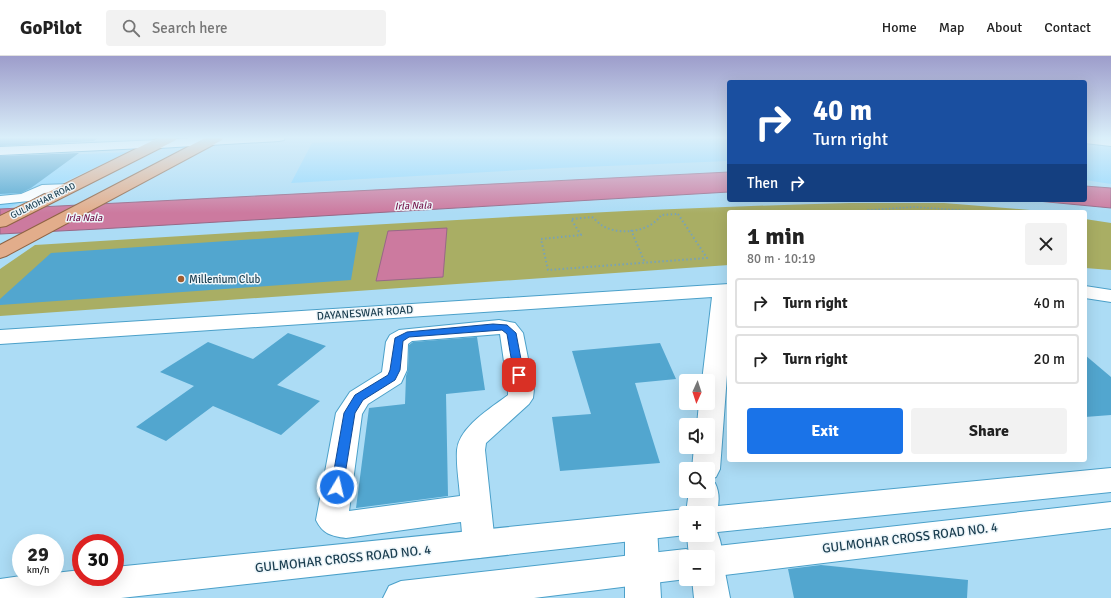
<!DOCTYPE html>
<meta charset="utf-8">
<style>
body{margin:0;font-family:Signika,sans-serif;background:#f2f2f2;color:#222;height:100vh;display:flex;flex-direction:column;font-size:15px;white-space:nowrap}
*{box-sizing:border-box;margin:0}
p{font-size:13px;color:#767676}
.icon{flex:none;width:22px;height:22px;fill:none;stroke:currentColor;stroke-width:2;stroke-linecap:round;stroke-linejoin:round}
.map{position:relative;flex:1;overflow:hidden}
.drawer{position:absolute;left:727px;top:154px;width:360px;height:252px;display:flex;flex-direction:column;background:#fff;border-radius:4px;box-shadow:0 4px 16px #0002}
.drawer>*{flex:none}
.banner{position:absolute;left:727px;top:24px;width:360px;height:122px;border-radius:4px;box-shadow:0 4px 16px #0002;background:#1a4fa0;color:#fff;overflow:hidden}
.needle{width:26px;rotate:183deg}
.tools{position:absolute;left:679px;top:318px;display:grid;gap:8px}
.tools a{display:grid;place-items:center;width:36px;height:36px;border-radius:4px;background:#fff;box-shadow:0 4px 16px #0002;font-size:20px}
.speed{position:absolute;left:12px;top:478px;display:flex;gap:8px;font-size:20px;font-weight:700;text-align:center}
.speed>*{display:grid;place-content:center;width:52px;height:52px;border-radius:50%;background:#fff;box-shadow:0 4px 16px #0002;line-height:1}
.speed small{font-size:10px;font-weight:400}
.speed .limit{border:6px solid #d22;background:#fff;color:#111}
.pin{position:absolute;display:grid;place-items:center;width:34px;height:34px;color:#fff;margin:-17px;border-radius:8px;box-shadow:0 2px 6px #0006}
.me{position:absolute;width:44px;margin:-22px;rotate:9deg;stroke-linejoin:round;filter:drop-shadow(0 0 3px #0008)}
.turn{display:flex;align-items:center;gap:14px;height:84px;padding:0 20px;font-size:18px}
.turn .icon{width:52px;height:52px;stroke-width:2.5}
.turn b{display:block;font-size:28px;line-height:34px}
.then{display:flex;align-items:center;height:38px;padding:0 20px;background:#0003;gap:8px;font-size:15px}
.round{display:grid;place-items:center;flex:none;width:42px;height:42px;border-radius:4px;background:#f2f2f2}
.head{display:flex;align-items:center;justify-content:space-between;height:68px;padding:0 20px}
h1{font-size:24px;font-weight:700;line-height:30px}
.button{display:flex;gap:8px;margin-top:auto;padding:8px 20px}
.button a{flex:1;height:46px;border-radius:4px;background:#1a73e8;color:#fff;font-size:16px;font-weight:700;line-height:46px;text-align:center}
.button a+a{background:#f2f2f2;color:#222}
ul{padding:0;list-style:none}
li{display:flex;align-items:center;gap:12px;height:50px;margin:0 8px 6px;padding:0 12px;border:2px solid #e0e0e0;border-radius:4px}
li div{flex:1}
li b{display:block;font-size:15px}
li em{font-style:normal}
header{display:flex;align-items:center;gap:24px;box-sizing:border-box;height:56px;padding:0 20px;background:#fff;border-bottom:1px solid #e0e0e0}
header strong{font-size:19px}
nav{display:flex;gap:22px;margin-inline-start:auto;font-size:14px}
.search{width:280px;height:36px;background:#f2f2f2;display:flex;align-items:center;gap:10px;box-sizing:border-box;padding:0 14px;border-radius:4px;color:#767676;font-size:15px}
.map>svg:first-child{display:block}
.built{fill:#8fd7fd}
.green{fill:#a9ae64}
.water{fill:#cc7a9f;stroke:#976887}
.building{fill:#52a6cf}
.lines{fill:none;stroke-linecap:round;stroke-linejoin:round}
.service-casing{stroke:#4ba0c9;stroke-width:2}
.minor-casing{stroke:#4ba0c9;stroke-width:2}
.tertiary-casing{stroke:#4ba0c9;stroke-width:2}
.primary-casing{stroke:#8f6344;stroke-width:2}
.path-far1{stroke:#77a2b8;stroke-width:1.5;stroke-dasharray:1.5 2;stroke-linecap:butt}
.path{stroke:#77a2b8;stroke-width:2;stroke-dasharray:1.5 2.5;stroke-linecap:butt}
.service{fill:#fff;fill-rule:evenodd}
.minor{fill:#fff;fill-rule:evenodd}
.tertiary{fill:#fff;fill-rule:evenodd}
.primary{fill:#e2ad8b;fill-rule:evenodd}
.route{fill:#1a73e8;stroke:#114b97}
.poi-dot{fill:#a25d30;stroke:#eef6fa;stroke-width:1.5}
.labels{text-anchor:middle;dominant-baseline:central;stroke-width:3;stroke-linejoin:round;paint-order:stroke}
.far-street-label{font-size:9px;fill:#1a3d4f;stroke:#eef6fa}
.far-water-label{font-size:10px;font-style:italic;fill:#75144b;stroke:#eef6fa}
.poi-label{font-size:11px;fill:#1a3d4f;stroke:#eef6fa;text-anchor:start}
.street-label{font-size:11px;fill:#1a3d4f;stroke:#eef6fa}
.near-street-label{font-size:13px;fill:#1a3d4f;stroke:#eef6fa}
</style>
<header>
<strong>GoPilot</strong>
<div class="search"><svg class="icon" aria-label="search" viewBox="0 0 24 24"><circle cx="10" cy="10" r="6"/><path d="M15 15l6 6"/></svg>Search here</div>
<nav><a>Home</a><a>Map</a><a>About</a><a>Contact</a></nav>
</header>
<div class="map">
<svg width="1111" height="542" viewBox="0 0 1111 542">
<rect width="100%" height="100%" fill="#acdcf5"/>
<path class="built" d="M419 81H729V105L559 112 291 127 312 87Z
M1085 87 1111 91V128L1085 124Z
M129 96 6 153H0V102Z"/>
<path class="green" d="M850 147H944L1030 154 1031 156H729V209L0 260V213L35 189C306 173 578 154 850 147Z
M1085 163 1111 167V214L1085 212Z"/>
<path class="water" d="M729 116V136L99 173 0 178V153Z
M1085 130 1111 132V152L1027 144H1085Z
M447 172 443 221 376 225 388 175Z"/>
<path class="building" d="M0 81H99L94 85 0 90Z
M79 97 31 132 21 137 0 138V100Z
M359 176 351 224 0 249V243L51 197Z
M288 277 326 290 277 329 320 345 281 379 213 350 166 385 136 371 194 330 160 316 208 286 253 303Z
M477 281 485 334 446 338 448 440 356 452 369 352 405 348 406 320 408 314 409 289 413 286Z
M660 287 676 323 635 327 660 407 560 415 552 361 591 358 572 295Z
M1085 299 1111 321V359L1085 361Z
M821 509 968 524 967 542H794L788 513Z"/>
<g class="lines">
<g class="service-casing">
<path id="service" d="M70 128 74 129 76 132 74 135 44 137 29 145 0 148V140L21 138 42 129Z"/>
</g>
<g class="minor-casing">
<path id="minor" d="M159 84 164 85 166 88 164 91 0 99V91Z
M729 228V292L720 413 716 421 708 424V413H692L694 391H708V369H697L699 347H708V325H702L712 241 0 288V274Z
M1085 230 1111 234V246L1085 242Z
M499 264 515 267 523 277 534 333 533 342 529 348 486 387 485 394 495 488 491 498 479 502 467 498 463 488 461 466 346 482C331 480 323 478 316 464L336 357 350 336 382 316 386 286 390 279 399 274ZM500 278 508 333V339C491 352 459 371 457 394 456 409 459 426 460 440L349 455 362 358 368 348 401 327 407 314 408 288 412 285Z
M708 424 715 427C721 439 719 453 713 466L709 467 714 469C719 479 725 495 720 506L725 516 730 542H694L692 523H708V501H689L687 479H708V457H686L689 435H708Z
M641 458 652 461 657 471 661 542H625V471L630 461Z"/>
</g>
<g class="tertiary-casing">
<path id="tertiary" d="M207 81H285L284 84 279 85 159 92 154 91 152 88 154 85 159 84Z
M1085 81 1111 82V90L1085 87Z
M1111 412V436L708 477V457H686V479L121 542H0V523L21 520 55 521V517L81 514V521H115V511L686 453 696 456 708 451Z
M1111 446V472L708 521V501H686V523L534 542H383L389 530 401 525 686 493 696 497 708 491Z"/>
</g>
<g class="primary-casing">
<path id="primary" d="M160 81H177L176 84 6 170 0 171V160Z
M207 81H223L222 84 6 200 0 202V189Z"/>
</g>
<path class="path-far1" d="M871 156 868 154 914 151 989 156"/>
<path class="path" d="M678 158 707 202 548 214 541 183 581 179 571 163 592 161C597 165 601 170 607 172 624 179 651 175 661 159Z
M631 174 645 207"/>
<use href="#service" class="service"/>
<use href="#minor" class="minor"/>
<use href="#tertiary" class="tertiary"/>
<use href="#primary" class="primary"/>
</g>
<linearGradient id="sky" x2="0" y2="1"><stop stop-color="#9d9dcb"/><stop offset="0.52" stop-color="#daeffa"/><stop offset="1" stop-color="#daeffa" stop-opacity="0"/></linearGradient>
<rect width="1111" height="157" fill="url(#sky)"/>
<path class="route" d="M493 268 507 269 516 277 524 319 522 321 519 322 514 319 507 278 502 274 409 281 403 285 400 314 395 324 363 344 355 357 343 431 341 434 337 436 333 434 331 431 344 357 355 339 388 319 390 314 395 282 407 276Z"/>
<circle class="poi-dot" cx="181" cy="223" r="4"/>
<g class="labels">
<g class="far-street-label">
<text transform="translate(43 145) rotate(-26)">GULMOHAR ROAD</text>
</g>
<g class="far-water-label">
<text transform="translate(413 150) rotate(-2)">Irla Nala</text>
<text x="84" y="162">Irla Nala</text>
</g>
<g class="poi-label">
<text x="189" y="223">Millenium Club</text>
</g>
<g class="street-label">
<text transform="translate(365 257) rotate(-4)">DAYANESWAR ROAD</text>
</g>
<g class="near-street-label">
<text transform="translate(910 482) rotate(-7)">GULMOHAR CROSS ROAD NO. 4</text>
<text transform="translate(343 503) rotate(-6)">GULMOHAR CROSS ROAD NO. 4</text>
</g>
</g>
</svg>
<div class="tools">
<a><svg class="needle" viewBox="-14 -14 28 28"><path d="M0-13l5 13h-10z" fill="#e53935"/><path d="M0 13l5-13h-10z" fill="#767676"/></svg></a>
<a><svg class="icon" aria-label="sound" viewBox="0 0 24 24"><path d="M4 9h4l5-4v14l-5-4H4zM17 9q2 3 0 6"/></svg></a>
<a><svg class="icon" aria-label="search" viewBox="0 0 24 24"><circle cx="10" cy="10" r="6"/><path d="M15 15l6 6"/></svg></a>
<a>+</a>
<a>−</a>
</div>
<div class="speed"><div>29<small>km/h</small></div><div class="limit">30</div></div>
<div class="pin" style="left:519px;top:319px;background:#d93025"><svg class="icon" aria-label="arrive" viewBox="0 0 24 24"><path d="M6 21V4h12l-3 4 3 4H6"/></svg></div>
<svg class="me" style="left:337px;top:431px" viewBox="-20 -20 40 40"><circle r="17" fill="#1a73e8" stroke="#fff" stroke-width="3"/><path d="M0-11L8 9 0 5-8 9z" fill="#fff"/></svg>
<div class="banner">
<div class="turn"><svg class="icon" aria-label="right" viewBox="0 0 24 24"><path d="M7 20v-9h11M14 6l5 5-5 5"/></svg><div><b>40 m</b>Turn right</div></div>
<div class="then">Then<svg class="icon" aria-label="right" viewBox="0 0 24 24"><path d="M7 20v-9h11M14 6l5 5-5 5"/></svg></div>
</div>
<section class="drawer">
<div class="head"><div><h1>1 min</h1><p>80 m · 10:19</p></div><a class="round"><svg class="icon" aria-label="close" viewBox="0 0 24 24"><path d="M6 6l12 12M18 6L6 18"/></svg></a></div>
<ul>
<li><svg class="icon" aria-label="right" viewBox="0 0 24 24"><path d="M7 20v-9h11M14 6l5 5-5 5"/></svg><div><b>Turn right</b></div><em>40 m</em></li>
<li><svg class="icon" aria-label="right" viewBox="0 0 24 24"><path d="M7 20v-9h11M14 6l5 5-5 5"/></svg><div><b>Turn right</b></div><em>20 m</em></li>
</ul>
<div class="button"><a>Exit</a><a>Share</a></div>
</section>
</div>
